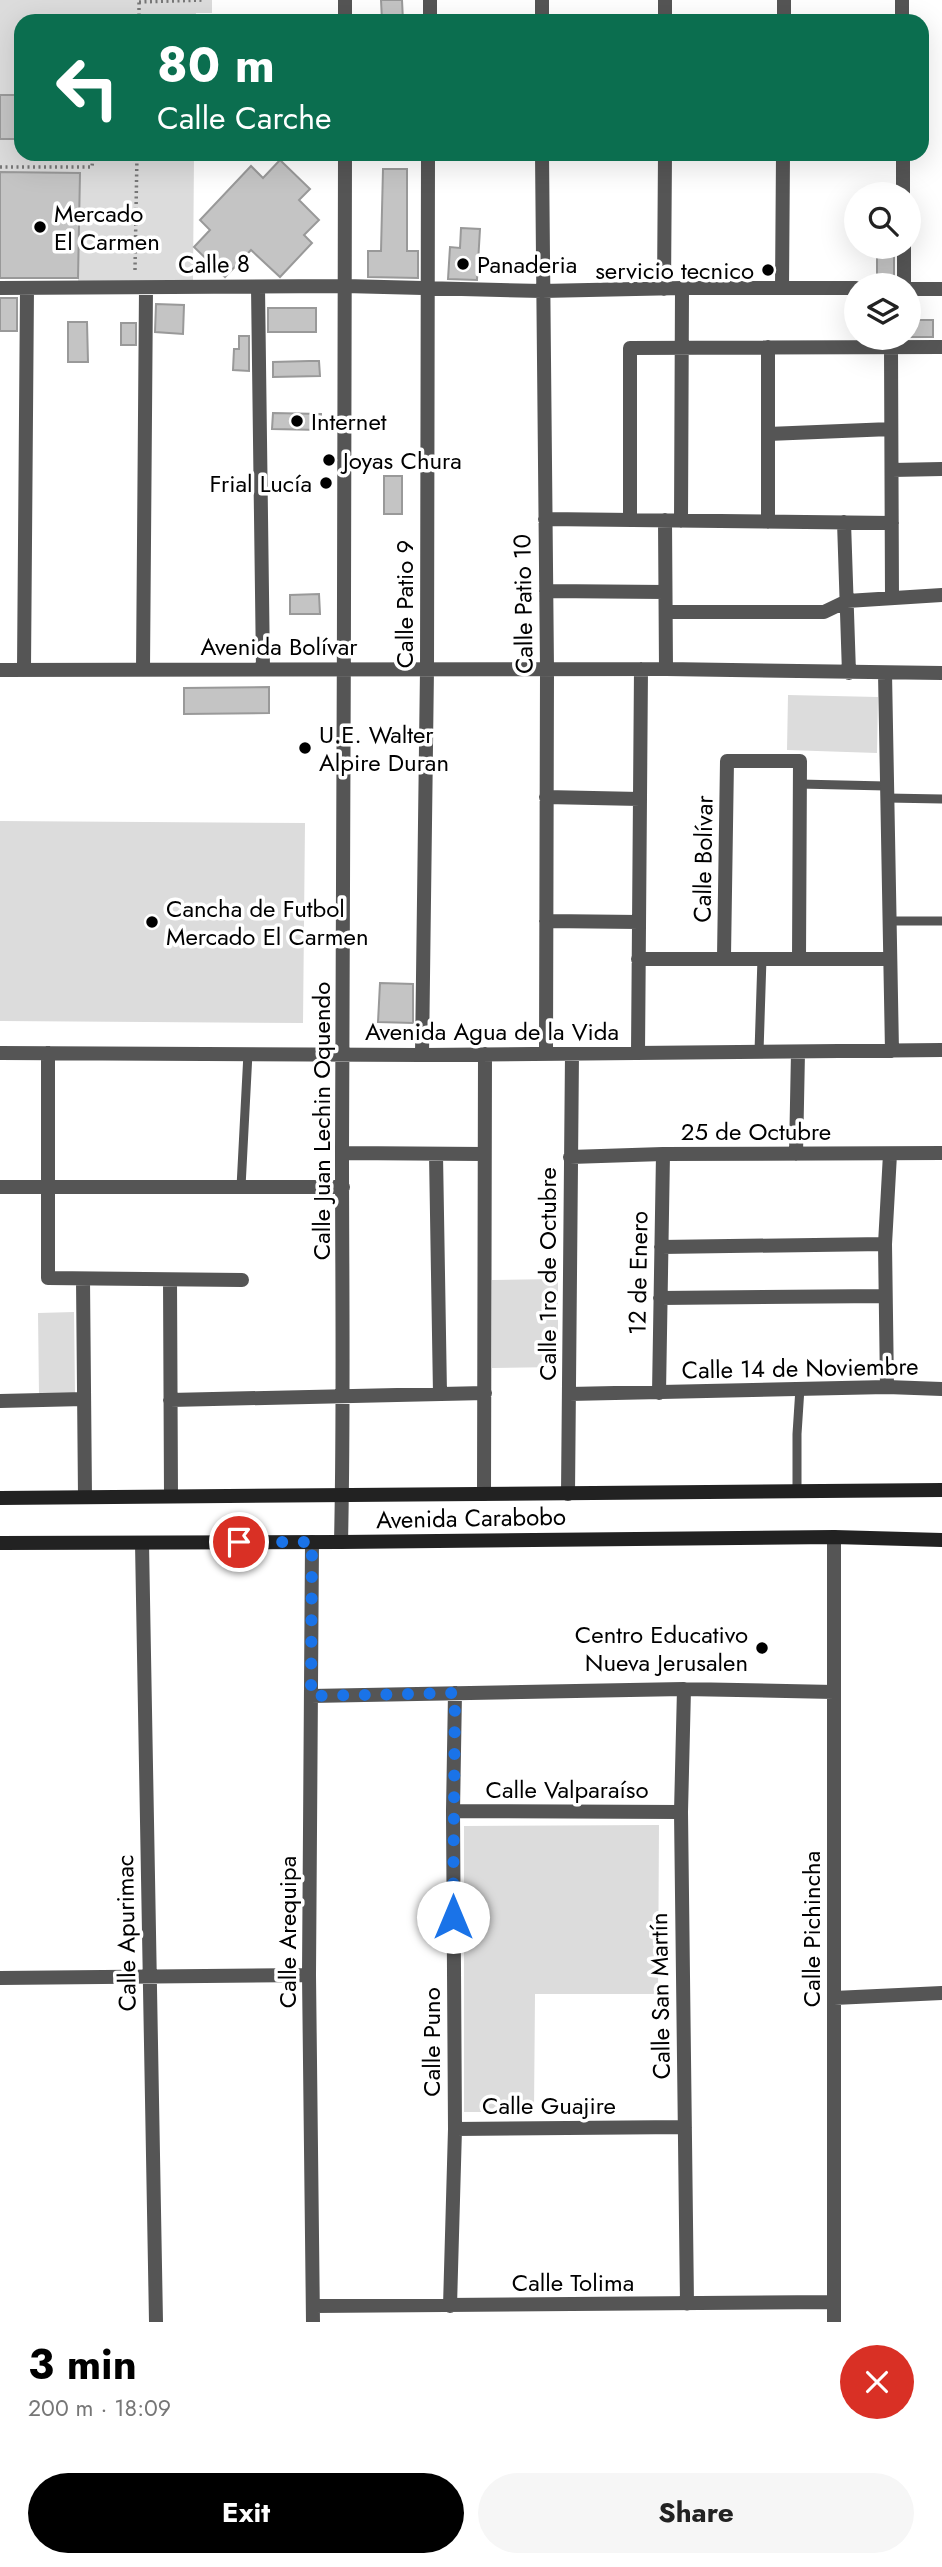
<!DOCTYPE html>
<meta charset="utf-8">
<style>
body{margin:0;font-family:Jost,sans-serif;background:#f6f6f6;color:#222;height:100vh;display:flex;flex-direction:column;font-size:26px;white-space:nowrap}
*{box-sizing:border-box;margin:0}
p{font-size:23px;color:#767676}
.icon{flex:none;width:38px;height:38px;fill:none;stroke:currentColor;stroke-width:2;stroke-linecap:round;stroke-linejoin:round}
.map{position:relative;height:2322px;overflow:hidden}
.sheet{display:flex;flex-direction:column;background:#fff;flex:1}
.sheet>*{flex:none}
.hud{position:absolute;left:14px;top:14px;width:915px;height:147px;border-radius:21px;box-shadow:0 7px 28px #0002;background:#0b6e4f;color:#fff;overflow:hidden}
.buttons{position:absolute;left:844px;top:182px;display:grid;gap:14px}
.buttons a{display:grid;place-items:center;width:77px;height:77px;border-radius:50%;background:#fff;box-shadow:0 7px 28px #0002;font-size:35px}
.pin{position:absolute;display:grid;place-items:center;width:60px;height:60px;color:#fff;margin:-30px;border:4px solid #fff;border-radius:50%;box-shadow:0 2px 7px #0007}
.me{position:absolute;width:77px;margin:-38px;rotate:0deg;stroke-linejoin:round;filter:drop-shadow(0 0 5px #0008)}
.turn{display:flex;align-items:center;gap:24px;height:147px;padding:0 28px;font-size:32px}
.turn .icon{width:91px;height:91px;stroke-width:2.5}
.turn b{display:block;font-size:49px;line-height:60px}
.round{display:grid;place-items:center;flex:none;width:74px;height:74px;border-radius:37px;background:#f6f6f6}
.headline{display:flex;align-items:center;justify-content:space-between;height:119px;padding:0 28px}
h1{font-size:42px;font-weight:700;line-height:52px;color:#000}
.cta{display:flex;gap:14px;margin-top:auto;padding:14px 28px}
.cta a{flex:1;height:80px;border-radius:42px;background:#000;color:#fff;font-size:28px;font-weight:700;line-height:80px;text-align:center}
.cta a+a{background:#f6f6f6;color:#222}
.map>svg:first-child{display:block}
.green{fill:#dcdcdc}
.building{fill:#c4c4c4;stroke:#999;stroke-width:2}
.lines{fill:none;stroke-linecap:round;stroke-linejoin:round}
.path{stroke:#777;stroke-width:3.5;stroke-dasharray:2 3.5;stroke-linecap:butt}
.lane{stroke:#555;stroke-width:9}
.street{stroke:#555;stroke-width:14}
.secondary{stroke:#222;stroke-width:14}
.route{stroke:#1a73e8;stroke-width:12;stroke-dasharray:0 21.6}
.poi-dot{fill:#000;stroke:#fff;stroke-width:2.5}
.labels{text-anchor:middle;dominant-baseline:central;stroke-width:7;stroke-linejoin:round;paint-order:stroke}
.poi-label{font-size:24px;fill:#000;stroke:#fff;text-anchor:start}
.street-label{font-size:24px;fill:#000;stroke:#fff}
</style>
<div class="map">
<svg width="942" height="2322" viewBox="0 0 942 2322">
<rect width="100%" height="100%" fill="#fff"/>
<path class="green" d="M0 0H212V13H196L195 21H21V95H0Z
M0 139H21V154H194L193 281 78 283 80 174 0 172Z
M788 695 878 697 877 753 787 750Z
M0 821 305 823 303 1023 0 1021Z
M558 1279V1367L492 1368V1280Z
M74 1312 75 1394 39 1395 38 1313Z
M659 1825 658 1994H535L534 2112H464V1826Z"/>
<path class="building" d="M381 0H402L403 21H382Z
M0 95H21V139H0Z
M280 160 310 189 299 200 319 220 304 235 312 243 280 277 251 250 225 277 194 247 210 230 200 220 251 166 263 178Z
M383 169H407V251H418V278L368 277V251H381Z
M0 172 80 173 78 278H0Z
M461 228 480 229 477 280 448 279 450 247 460 248Z
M877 247H894V280H877Z
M0 298H17V331H0Z
M156 304 184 305 183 334 155 332Z
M268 308H316V332H268Z
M908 320H933V337H908Z
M68 322H87L88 362H68Z
M121 323H136V345H121Z
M239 336H249V371L233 370 234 349H239Z
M309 361H319L320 376 273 377V362Z
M273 413 321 414V430L272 429Z
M384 476H402V514H384Z
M319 594 320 614H290V595Z
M269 687V713L184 714V688Z
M380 983 413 984V1023L378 1022Z"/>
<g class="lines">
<path class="path" d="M139 2 204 0
M139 21V2
M0 167H92L93 154
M135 270 137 154"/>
<path class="lane" d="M799 784 886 786
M887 798 942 799
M889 921H942
M759 1052 762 958
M241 1187 248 1053
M797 1491V1434L800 1388"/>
<path class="street" d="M902 0V21
M345 21V0
M430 21V0
M542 21V0
M665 21V0
M784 21V0
M542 154 547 669 546 1054
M903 154V194
M904 247V285
M258 287 263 669
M0 288 345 286 542 291 682 288H856
M782 288 783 154
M664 289 665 154
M908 289H942
M891 347 892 598
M768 434 891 429
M892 470 942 469
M545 519 892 523
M630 520V348L942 347
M665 520 666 669
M681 521 682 288
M768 522V347
M844 522 849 673
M546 591 665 592
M666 612H824L847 601 942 595
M24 669 27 288
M143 669 146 288
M0 670 666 669 942 673
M885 673 892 1051
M546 797 640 799
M546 921 639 922
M724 957 727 761H800L799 959
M638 959H890
M0 1053 422 1055 942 1050
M48 1053V1278L242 1280
M638 1053 641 669
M422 1055 427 669 428 154
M342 1153 484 1154
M436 1154 440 1394
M796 1154 798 1052
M570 1157 663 1154 942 1153
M0 1187H343
M661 1247 885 1244
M83 1280 85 1497
M170 1280 171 1496
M660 1298 885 1296
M887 1387 885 1244 890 1154
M659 1393 663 1154
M569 1394 887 1387 942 1389
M170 1400 485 1393
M0 1401 84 1399
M484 1494 485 1054
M568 1494 572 1054
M312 1542 309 1975 313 2322
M341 1542C344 1412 342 1282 342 1152 343 819 345 487 345 154
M142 1543 156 2322
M684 1689 681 1812 687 2304
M311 1696 684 1689 834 1692
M453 1811 681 1812
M0 1978 309 1975
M834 1998 942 1993
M455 2129 685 2127
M313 2306 834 2302
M450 2306 455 2129 453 1811 455 1693
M834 2322V1537"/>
<path class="secondary" d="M0 1498 942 1490
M0 1543 341 1542 834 1537 942 1540"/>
</g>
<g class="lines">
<path class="route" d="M239 1542H312L311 1696 455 1693 453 1917"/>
</g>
<g class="poi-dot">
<circle cx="40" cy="227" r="7"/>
<circle cx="463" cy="264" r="7"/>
<circle cx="768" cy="270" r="7"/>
<circle cx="297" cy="421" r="7"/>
<circle cx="329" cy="460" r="7"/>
<circle cx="326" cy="483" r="7"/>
<circle cx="305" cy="748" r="7"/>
<circle cx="152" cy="922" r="7"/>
<circle cx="762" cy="1648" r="7"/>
</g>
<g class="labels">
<g class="poi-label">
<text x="54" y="213">Mercado<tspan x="54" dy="28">El Carmen</tspan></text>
<text x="477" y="264">Panaderia</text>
<text x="754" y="270" text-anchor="end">servicio tecnico</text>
<text x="311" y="421">Internet</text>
<text x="343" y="460">Joyas Chura</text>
<text x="312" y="483" text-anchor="end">Frial Lucía</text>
<text x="319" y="734">U.E. Walter<tspan x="319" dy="28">Alpire Duran</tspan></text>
<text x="166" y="908">Cancha de Futbol<tspan x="166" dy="28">Mercado El Carmen</tspan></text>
<text x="748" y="1634" text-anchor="end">Centro Educativo<tspan x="748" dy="28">Nueva Jerusalen</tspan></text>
</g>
<g class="street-label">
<text transform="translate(214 264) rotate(-1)">Calle 8</text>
<text transform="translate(404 604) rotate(-90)">Calle Patio 9</text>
<text transform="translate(523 604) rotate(-91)">Calle Patio 10</text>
<text x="279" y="646">Avenida Bolívar</text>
<text transform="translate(703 859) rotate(-89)">Calle Bolívar</text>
<text x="492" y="1031">Avenida Agua de la Vida</text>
<text transform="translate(321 1121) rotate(-90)">Calle Juan Lechin Oquendo</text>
<text x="756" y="1131">25 de Octubre</text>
<text transform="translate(638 1273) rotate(-89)">12 de Enero</text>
<text transform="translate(547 1274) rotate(-90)">Calle 1ro de Octubre</text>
<text transform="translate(800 1368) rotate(-1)">Calle 14 de Noviembre</text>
<text transform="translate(471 1518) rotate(-1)">Avenida Carabobo</text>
<text x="567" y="1789">Calle Valparaíso</text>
<text transform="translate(811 1929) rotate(-90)">Calle Pichincha</text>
<text transform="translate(287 1932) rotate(-90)">Calle Arequipa</text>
<text transform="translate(126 1933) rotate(-91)">Calle Apurimac</text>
<text transform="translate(660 1996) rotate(-91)">Calle San Martín</text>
<text transform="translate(431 2042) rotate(-90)">Calle Puno</text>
<text x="549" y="2105">Calle Guajire</text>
<text x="573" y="2282">Calle Tolima</text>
</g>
</g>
</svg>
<div class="buttons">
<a><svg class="icon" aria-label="search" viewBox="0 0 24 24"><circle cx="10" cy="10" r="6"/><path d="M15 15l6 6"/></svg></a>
<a><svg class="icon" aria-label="layers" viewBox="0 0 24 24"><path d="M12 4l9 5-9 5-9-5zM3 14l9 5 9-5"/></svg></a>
</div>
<div class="pin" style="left:239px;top:1542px;background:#d93025"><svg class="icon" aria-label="arrive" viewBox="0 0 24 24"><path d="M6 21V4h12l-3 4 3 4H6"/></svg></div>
<svg class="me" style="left:453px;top:1917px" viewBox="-20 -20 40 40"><circle r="19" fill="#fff"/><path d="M0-13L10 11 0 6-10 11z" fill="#1a73e8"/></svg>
<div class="hud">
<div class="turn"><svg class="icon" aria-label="left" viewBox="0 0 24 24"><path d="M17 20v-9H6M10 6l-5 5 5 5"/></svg><div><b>80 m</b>Calle Carche</div></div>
</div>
</div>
<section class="sheet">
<div class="headline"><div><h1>3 min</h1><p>200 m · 18:09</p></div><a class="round" style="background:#d93025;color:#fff"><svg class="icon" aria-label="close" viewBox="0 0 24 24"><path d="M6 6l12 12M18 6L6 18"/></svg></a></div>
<div class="cta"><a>Exit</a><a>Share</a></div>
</section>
